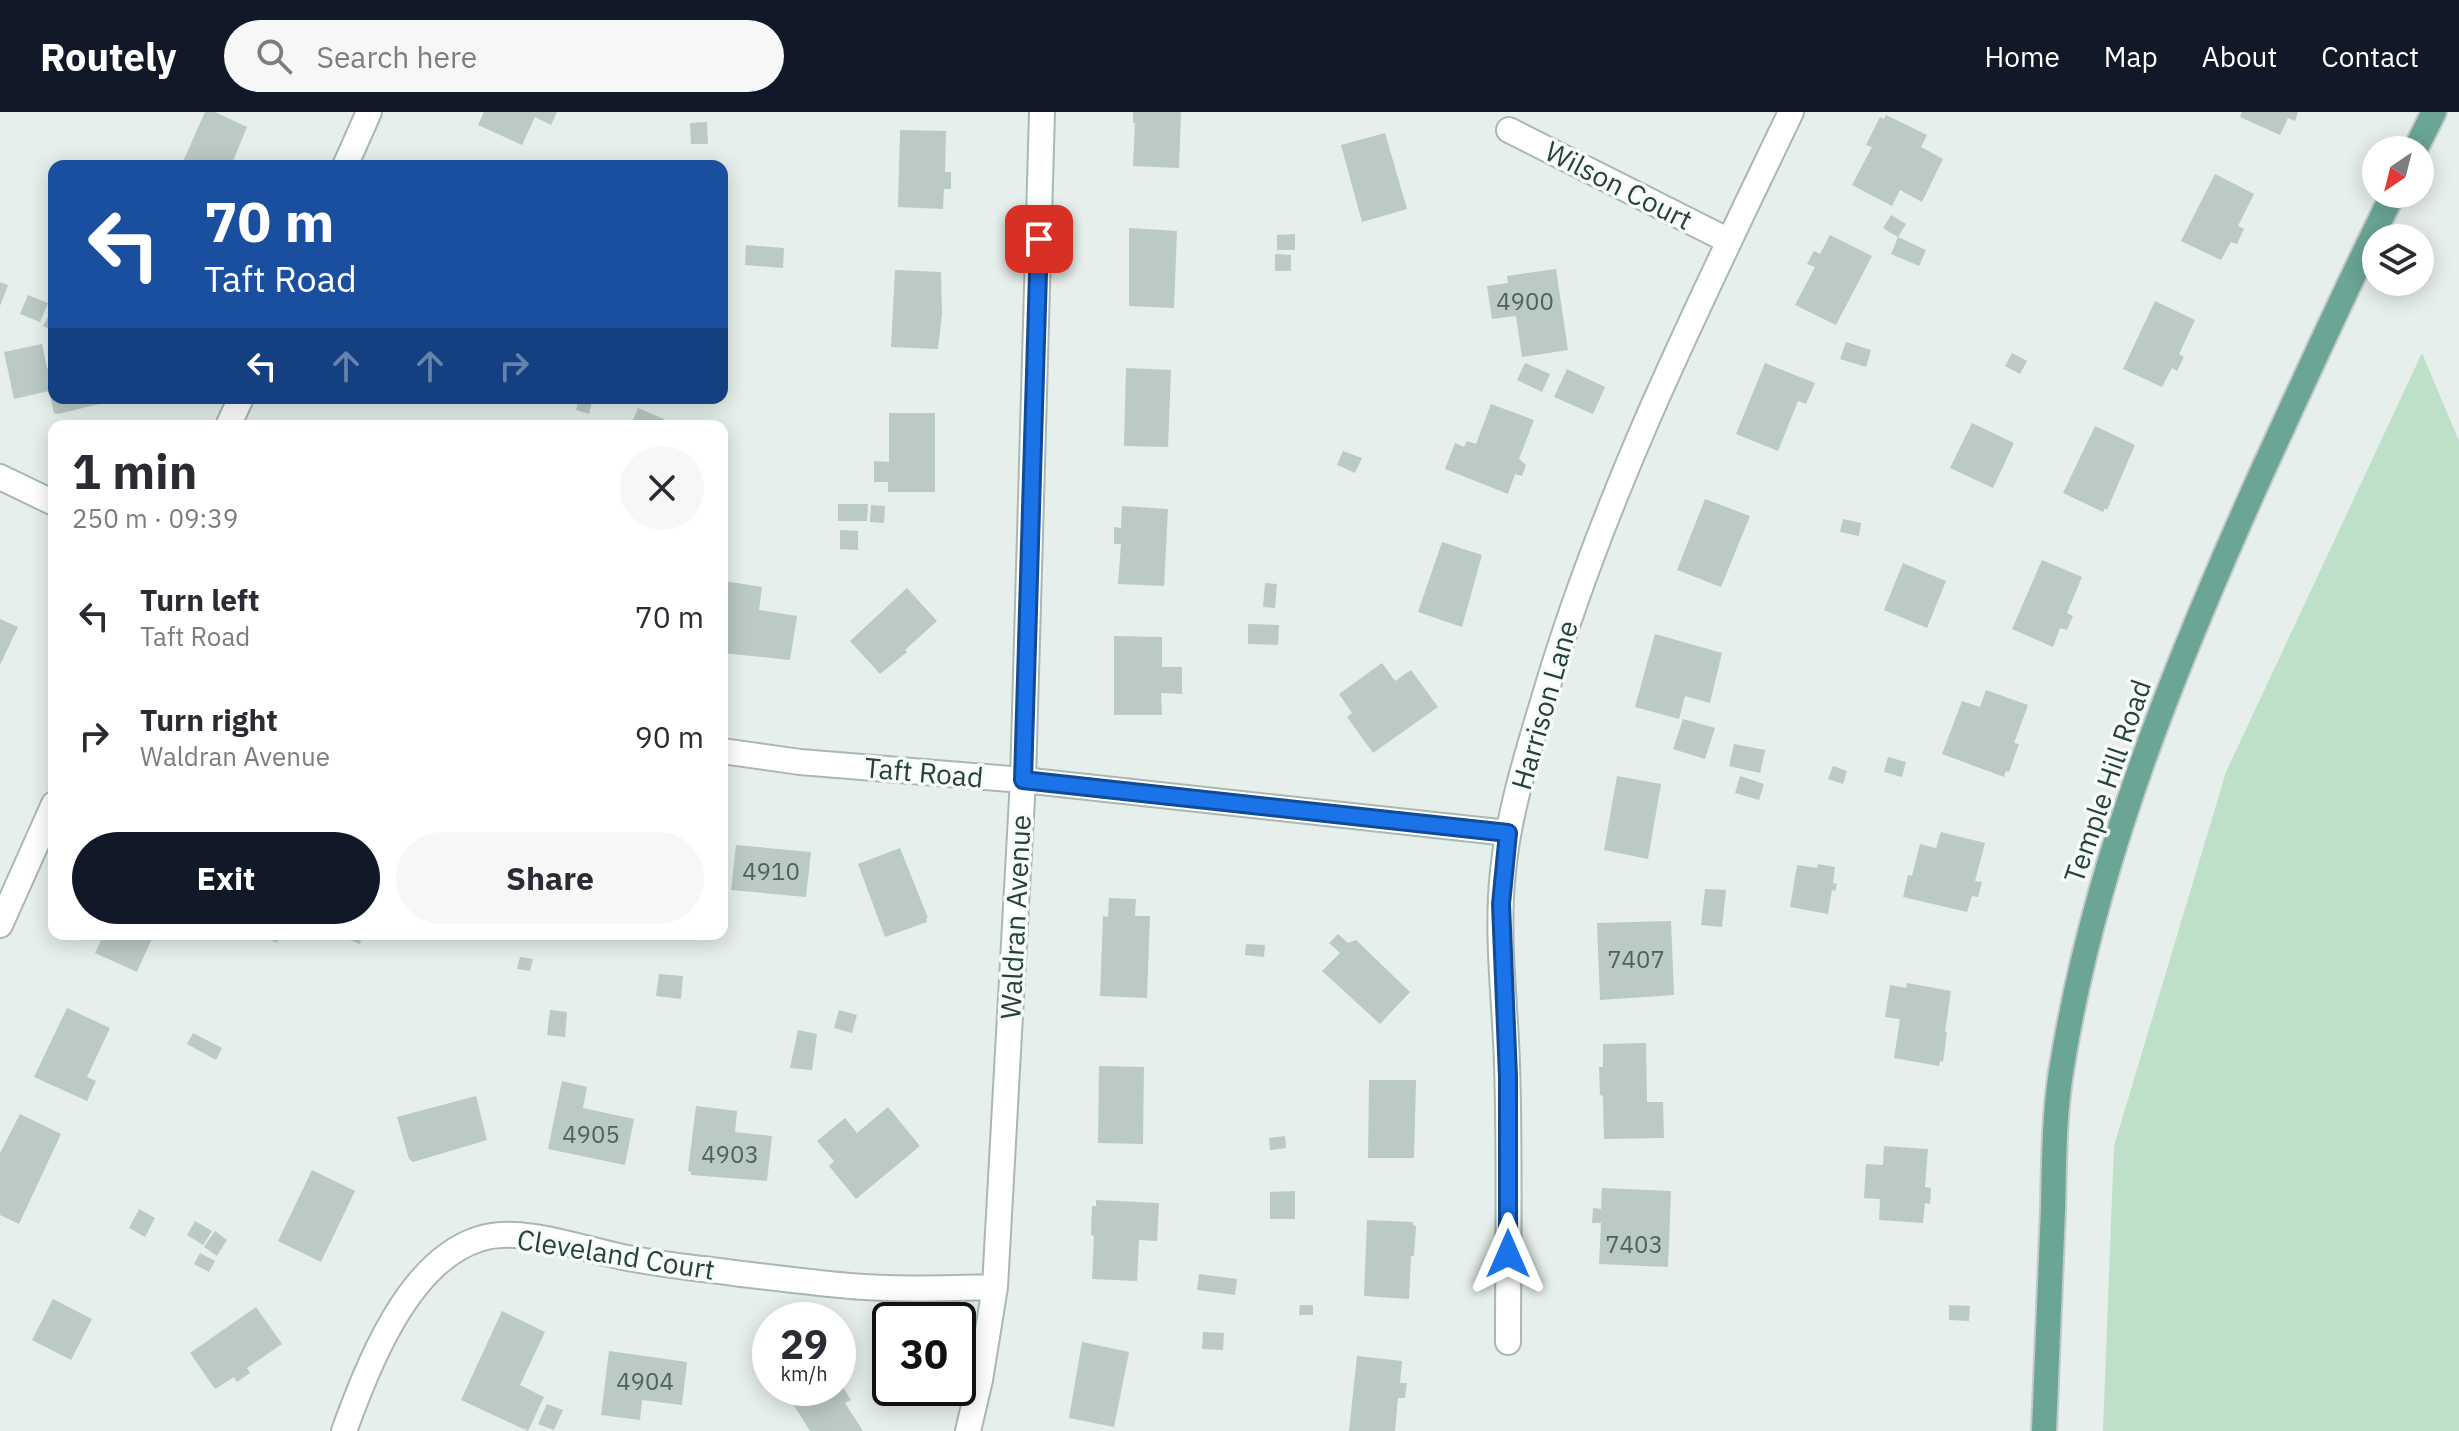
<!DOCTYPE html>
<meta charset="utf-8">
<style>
body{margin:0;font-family:"IBM Plex Sans",sans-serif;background:#f7f7f7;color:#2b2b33;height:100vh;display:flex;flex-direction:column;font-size:30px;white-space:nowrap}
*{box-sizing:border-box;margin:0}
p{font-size:26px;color:#7c7c81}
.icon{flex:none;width:44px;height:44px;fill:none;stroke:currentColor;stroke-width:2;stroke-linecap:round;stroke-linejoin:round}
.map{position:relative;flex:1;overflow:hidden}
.side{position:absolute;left:48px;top:308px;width:680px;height:520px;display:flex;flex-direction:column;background:#fff;border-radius:16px;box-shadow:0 4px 20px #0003}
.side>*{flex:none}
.top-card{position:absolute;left:48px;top:48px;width:680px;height:244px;border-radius:16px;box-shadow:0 4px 20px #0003;background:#1a4fa0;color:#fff;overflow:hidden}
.needle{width:52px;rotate:215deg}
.controls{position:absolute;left:2362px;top:24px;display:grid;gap:16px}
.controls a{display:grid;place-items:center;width:72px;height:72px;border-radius:50%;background:#fff;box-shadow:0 4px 20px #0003;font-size:40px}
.speed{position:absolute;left:752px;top:1190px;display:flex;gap:16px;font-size:40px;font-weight:700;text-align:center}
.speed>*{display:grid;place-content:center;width:104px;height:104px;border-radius:50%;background:#fff;box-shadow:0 4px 20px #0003;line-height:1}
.speed small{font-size:20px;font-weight:400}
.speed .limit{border:4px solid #111;border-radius:12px;background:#fff;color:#111}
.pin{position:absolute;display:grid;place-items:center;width:68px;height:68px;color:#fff;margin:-34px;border-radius:16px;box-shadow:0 4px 12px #0006}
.me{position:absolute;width:88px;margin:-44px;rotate:0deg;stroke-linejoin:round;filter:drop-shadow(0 0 6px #0008)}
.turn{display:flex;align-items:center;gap:28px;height:168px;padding:0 24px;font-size:36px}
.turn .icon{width:104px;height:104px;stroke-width:2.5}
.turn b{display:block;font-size:56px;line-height:68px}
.lanes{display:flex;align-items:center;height:76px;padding:0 24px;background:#0003;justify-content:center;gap:40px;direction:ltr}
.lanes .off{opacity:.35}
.round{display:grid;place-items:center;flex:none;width:84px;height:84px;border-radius:42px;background:#f7f7f7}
.head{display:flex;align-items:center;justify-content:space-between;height:136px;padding:0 24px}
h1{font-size:48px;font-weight:700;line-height:60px}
.cta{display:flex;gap:16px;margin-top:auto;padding:16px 24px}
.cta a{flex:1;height:92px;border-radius:48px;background:#111827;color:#fff;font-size:32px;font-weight:700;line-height:92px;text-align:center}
.cta a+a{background:#f7f7f7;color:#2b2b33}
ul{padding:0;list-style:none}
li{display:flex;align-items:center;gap:24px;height:120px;padding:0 24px}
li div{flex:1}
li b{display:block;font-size:30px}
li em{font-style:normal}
header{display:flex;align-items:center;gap:48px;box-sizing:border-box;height:112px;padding:0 40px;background:#111827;color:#fff}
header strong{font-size:38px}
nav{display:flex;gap:44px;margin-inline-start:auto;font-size:28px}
.search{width:560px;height:72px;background:#f7f7f7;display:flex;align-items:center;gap:20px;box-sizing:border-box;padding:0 28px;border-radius:44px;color:#7c7c81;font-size:30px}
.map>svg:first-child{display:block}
.green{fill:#bfe0c8}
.building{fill:#bbcac4}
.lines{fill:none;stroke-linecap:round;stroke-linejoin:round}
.minor-casing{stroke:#a8b8b2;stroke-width:28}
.major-casing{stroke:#c2cac8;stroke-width:28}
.minor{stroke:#fff;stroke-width:24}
.major{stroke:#6aa596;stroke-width:24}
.route-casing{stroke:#114b97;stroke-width:20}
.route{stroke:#1a73e8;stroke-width:14}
.labels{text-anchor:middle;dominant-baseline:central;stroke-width:7;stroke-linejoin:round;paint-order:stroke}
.number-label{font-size:24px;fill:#4a645c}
.street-label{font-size:28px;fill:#24423a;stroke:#f7fbf9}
</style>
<header>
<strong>Routely</strong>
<div class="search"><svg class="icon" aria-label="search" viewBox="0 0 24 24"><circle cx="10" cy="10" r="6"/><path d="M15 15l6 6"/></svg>Search here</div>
<nav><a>Home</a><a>Map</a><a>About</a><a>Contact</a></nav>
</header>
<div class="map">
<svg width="2459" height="1319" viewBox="0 0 2459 1319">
<rect width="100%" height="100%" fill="#e6efeb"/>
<path class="green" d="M2422 241 2459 329V1319H2103L2114 1034 2226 660Z"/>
<path class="building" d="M205 0H215L247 15 231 54H181Z
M484 0H557L551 13 535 5 522 33 478 13Z
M1133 0H1181L1179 56 1133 54 1135 11H1133Z
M2242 0H2298L2295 9 2288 6 2280 23 2240 5Z
M1886 3 1927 23 1921 35 1943 47 1922 90 1900 78 1892 94 1852 73 1872 35 1866 33 1880 5 1884 7Z
M707 10 708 32H691L690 11Z
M900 18 946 19 945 60H951V77H944L943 97 898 95Z
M1385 21 1407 97 1362 110 1341 33Z
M2215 62 2254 82 2238 114 2244 117 2237 132 2231 130 2221 148 2181 129Z
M1891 103 1906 112 1898 125 1926 138 1919 154 1891 142 1898 125 1883 116Z
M1129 116 1177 119 1174 196 1129 194Z
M1295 122V138H1277V123Z
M1830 123 1872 144 1836 213 1795 193 1815 155 1807 152 1814 139 1820 142Z
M746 133 784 136 783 156 745 153Z
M1275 142 1291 143V159H1275Z
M1556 157 1568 238 1522 245 1516 204 1492 207 1487 174 1508 171 1507 164Z
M895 158 941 160 942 202 938 237 891 235Z
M0 170 8 173 0 194Z
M28 183 48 191 40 210 20 202Z
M2155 189 2195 208 2179 242 2184 245 2177 259 2172 256 2162 275 2123 257Z
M50 201 54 204V219L43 214Z
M1846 230 1871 238 1866 255 1840 247Z
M42 232 47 256 54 255V286L120 287 58 302 54 301 49 279 14 287 4 240Z
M2012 241 2027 249 2020 262 2005 254Z
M1525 251 1550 262 1542 280 1517 268Z
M1765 251 1815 271 1806 292 1798 289 1778 339 1736 322Z
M1126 256 1171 258 1168 335 1124 334Z
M1567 257 1605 275 1593 302 1554 285Z
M579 286H593L589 302 576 298Z
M1491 292 1534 308 1519 347 1526 353 1522 364 1515 362 1508 382 1445 357 1455 331 1464 335 1467 329 1476 332Z
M638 296 664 307 661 314 631 313Z
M889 301H935V380H888V370H874V349L889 350Z
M1972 311 2014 331 1993 376 1950 356Z
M2095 314 2135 333 2107 398 2105 396 2103 400 2063 381Z
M1343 339 1362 346 1355 361 1337 353Z
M1705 387 1750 404 1721 475 1677 458Z
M838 392H868L867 409H838Z
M871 393 885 394 884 411 870 410Z
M1122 394 1168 397 1164 474 1118 472 1121 432H1114V415L1121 416Z
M1843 407 1861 411 1859 424 1840 420Z
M840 418 858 419V438L840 437Z
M1442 430 1482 443 1462 515 1418 500Z
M2042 448 2082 465 2067 501 2073 504 2067 518 2060 516 2053 535 2012 517Z
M1903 451 1946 469 1927 516 1884 498Z
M724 469 762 475 759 498 797 504 790 548 722 541Z
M1265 471 1277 472 1275 496 1263 495Z
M907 476 937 509 905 538 907 540 880 562 850 529Z
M0 507 18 515 0 553Z
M1248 512 1279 513 1278 533 1248 532Z
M1655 522 1722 541 1710 591 1685 584 1679 607 1635 595Z
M1114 524 1162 525V555H1182V582L1161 581 1162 603H1114Z
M1382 551 1395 569 1411 558 1438 595 1373 641 1347 605 1352 601 1339 582Z
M1986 578 2028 593 2014 631 2019 632 2009 660 2006 659 2004 665 1942 642 1962 589 1980 595Z
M1683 607 1715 616 1705 647 1673 637Z
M1734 632 1765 638 1760 661 1729 654Z
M1888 645 1906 650 1902 665 1884 660Z
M1833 654 1847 659 1843 672 1828 667Z
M1617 664 1661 672 1648 747 1604 738Z
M1740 664 1764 672 1759 688 1735 681Z
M1941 720 1985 731 1975 769 1982 770 1978 785 1972 784 1967 800 1903 785 1908 763 1912 764 1920 732 1936 736Z
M736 733 811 740 806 785 731 778Z
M900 736 928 806H926L927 810 885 825 858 752Z
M1818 752 1835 755 1833 771 1837 772 1835 779 1832 778 1828 802 1790 795 1797 753 1817 756Z
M1705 777 1726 778 1722 815 1701 813Z
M1109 786 1136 787 1135 804H1150L1147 886 1100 884 1103 804 1108 805Z
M1671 809 1674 883 1600 888 1597 811Z
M104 822H154L137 860 95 841Z
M258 822H281L277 831Z
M334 822H363L360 832Z
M1338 822 1348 831 1356 828 1410 880 1380 912 1322 859 1340 841 1329 831Z
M1246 832 1265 833 1264 845 1245 843Z
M520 845 533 847 530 859 517 857Z
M659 862 683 864 681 887 656 884Z
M1907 871 1951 879 1945 920H1947L1943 950 1940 949 1939 954 1894 946 1900 907 1885 905 1890 873 1906 876Z
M67 896 110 916 87 965 96 969 87 989 34 965Z
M550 898 567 900 565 925 547 923Z
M839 898 857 903 852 921 834 916Z
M798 918 817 922 812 958 790 956Z
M193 921 222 936 216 948 187 932Z
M1646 931 1647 990H1663L1664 1026 1604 1027 1603 984 1600 983 1599 955H1603V932Z
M1099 954 1144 955 1143 1032 1098 1031Z
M1369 968H1416L1414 1046H1368Z
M562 969 587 975 583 996 634 1007 625 1053 548 1037Z
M476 984 487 1028 413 1050 409 1047 397 1005Z
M696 994 737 999 735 1020 772 1024 767 1069 691 1063V1060L688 1059Z
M888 995 920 1034 856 1087 829 1054 834 1049 817 1029 845 1006 857 1021Z
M20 1002 61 1022 19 1112 0 1103V1041Z
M1285 1024 1286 1036 1270 1038 1269 1026Z
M1884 1034 1928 1037 1925 1075 1931 1076 1930 1092 1925 1091 1923 1111 1879 1108 1880 1087 1864 1086 1866 1052 1883 1053Z
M312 1058 355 1079 321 1150 278 1129Z
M1602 1076 1671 1079 1668 1155 1599 1152 1601 1111H1592L1593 1096 1601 1097Z
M1295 1079V1107H1270V1080Z
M1096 1088 1159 1091 1157 1129 1139 1128 1137 1169 1092 1167 1094 1124 1091 1123 1092 1094H1096Z
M139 1097 155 1106 145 1125 129 1116Z
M1367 1108 1413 1110V1113L1416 1114 1414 1144H1411L1409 1187 1364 1184Z
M195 1109 212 1119 203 1133 187 1123Z
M215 1119 227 1128 217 1144 204 1135Z
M200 1141 215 1149 209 1160 194 1152Z
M1199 1162 1237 1167 1235 1183 1197 1178Z
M53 1187 92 1207 71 1248 32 1228Z
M1300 1193H1313V1203H1299Z
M1949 1193 1970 1194 1969 1209 1949 1208Z
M256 1195 282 1232 247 1256 250 1261 237 1270 234 1265 215 1277 190 1241Z
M502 1199 545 1220 520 1273 544 1285 528 1319 461 1288Z
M1203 1220 1224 1221 1223 1238 1202 1237Z
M1082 1230 1129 1240 1114 1315 1069 1306Z
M609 1239 687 1250 682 1293 642 1288 640 1308 601 1303Z
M1357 1244 1402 1249 1400 1271H1407L1405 1286H1398L1395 1319H1349Z
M843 1275 851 1288 845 1291 863 1319H810L788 1284 801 1276H834L836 1279Z
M547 1292 563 1298 554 1318 538 1312Z"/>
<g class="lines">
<g class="minor-casing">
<path id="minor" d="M1509 18 1729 129
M345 54 369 0
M228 314 241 286
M0 365 54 391
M722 639 800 650 1023 668 1508 721
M0 813 54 692
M1508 1230C1508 1138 1510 1045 1507 952 1505 888 1496 823 1503 759 1509 699 1528 640 1545 583 1605 380 1700 190 1791 0
M344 1319C368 1254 407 1150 479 1127 522 1113 584 1138 628 1146 655 1151 684 1155 711 1158 757 1164 804 1170 850 1174 898 1178 947 1176 995 1175
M968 1319 980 1268 995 1175 1023 668 1042 0"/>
</g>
<g class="major-casing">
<path id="major" d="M2415 38 2434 0
M2044 1319C2047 1245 2050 1171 2053 1097 2054 1052 2054 1004 2061 960 2094 750 2175 553 2262 360 2305 267 2347 174 2393 82"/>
</g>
<use href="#minor" class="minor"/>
<use href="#major" class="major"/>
</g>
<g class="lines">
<g class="route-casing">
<path id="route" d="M1039 127 1023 668 1508 721 1501 792 1508 965V1142"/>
</g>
<use href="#route" class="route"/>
</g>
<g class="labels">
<g class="number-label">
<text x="1525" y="189">4900</text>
<text x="771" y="759">4910</text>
<text x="1636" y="847">7407</text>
<text x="591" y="1022">4905</text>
<text x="730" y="1042">4903</text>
<text x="1634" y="1132">7403</text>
<text x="645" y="1269">4904</text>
</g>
<g class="street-label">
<text transform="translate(1619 73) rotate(27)">Wilson Court</text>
<text transform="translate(1544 593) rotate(-74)">Harrison Lane</text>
<text transform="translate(924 660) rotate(5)">Taft Road</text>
<text transform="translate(2107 669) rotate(-71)">Temple Hill Road</text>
<text transform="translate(1015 805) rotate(-87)">Waldran Avenue</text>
<text transform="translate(616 1142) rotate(9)">Cleveland Court</text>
</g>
</g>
</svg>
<div class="controls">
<a><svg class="needle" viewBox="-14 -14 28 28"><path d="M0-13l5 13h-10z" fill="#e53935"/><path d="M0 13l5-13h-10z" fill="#7c7c81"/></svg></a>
<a><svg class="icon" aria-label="layers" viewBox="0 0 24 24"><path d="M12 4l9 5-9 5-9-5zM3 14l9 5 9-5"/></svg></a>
</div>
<div class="speed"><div>29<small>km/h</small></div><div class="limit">30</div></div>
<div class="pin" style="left:1039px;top:127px;background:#d93025"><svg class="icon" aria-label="arrive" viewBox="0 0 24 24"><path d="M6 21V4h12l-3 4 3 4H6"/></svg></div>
<svg class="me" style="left:1508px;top:1142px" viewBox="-20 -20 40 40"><path d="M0-17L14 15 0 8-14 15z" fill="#1a73e8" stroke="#fff" stroke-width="4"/></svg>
<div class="top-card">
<div class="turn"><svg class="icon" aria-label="left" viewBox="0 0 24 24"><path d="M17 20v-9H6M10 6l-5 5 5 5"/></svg><div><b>70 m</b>Taft Road</div></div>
<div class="lanes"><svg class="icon" aria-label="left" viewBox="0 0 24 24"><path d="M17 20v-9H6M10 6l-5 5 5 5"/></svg><svg class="icon off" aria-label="ahead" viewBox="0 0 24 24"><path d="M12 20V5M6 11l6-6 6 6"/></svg><svg class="icon off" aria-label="ahead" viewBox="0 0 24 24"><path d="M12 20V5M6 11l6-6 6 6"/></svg><svg class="icon off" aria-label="right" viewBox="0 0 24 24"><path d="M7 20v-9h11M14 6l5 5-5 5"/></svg></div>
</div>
<section class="side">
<div class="head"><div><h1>1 min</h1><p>250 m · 09:39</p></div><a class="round"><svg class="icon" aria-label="close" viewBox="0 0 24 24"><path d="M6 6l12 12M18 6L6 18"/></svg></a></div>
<ul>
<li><svg class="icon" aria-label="left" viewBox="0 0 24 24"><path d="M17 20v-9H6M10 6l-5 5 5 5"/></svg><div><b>Turn left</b><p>Taft Road</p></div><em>70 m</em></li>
<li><svg class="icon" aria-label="right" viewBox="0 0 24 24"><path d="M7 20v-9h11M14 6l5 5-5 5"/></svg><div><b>Turn right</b><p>Waldran Avenue</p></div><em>90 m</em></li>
</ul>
<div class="cta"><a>Exit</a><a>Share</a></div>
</section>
</div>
